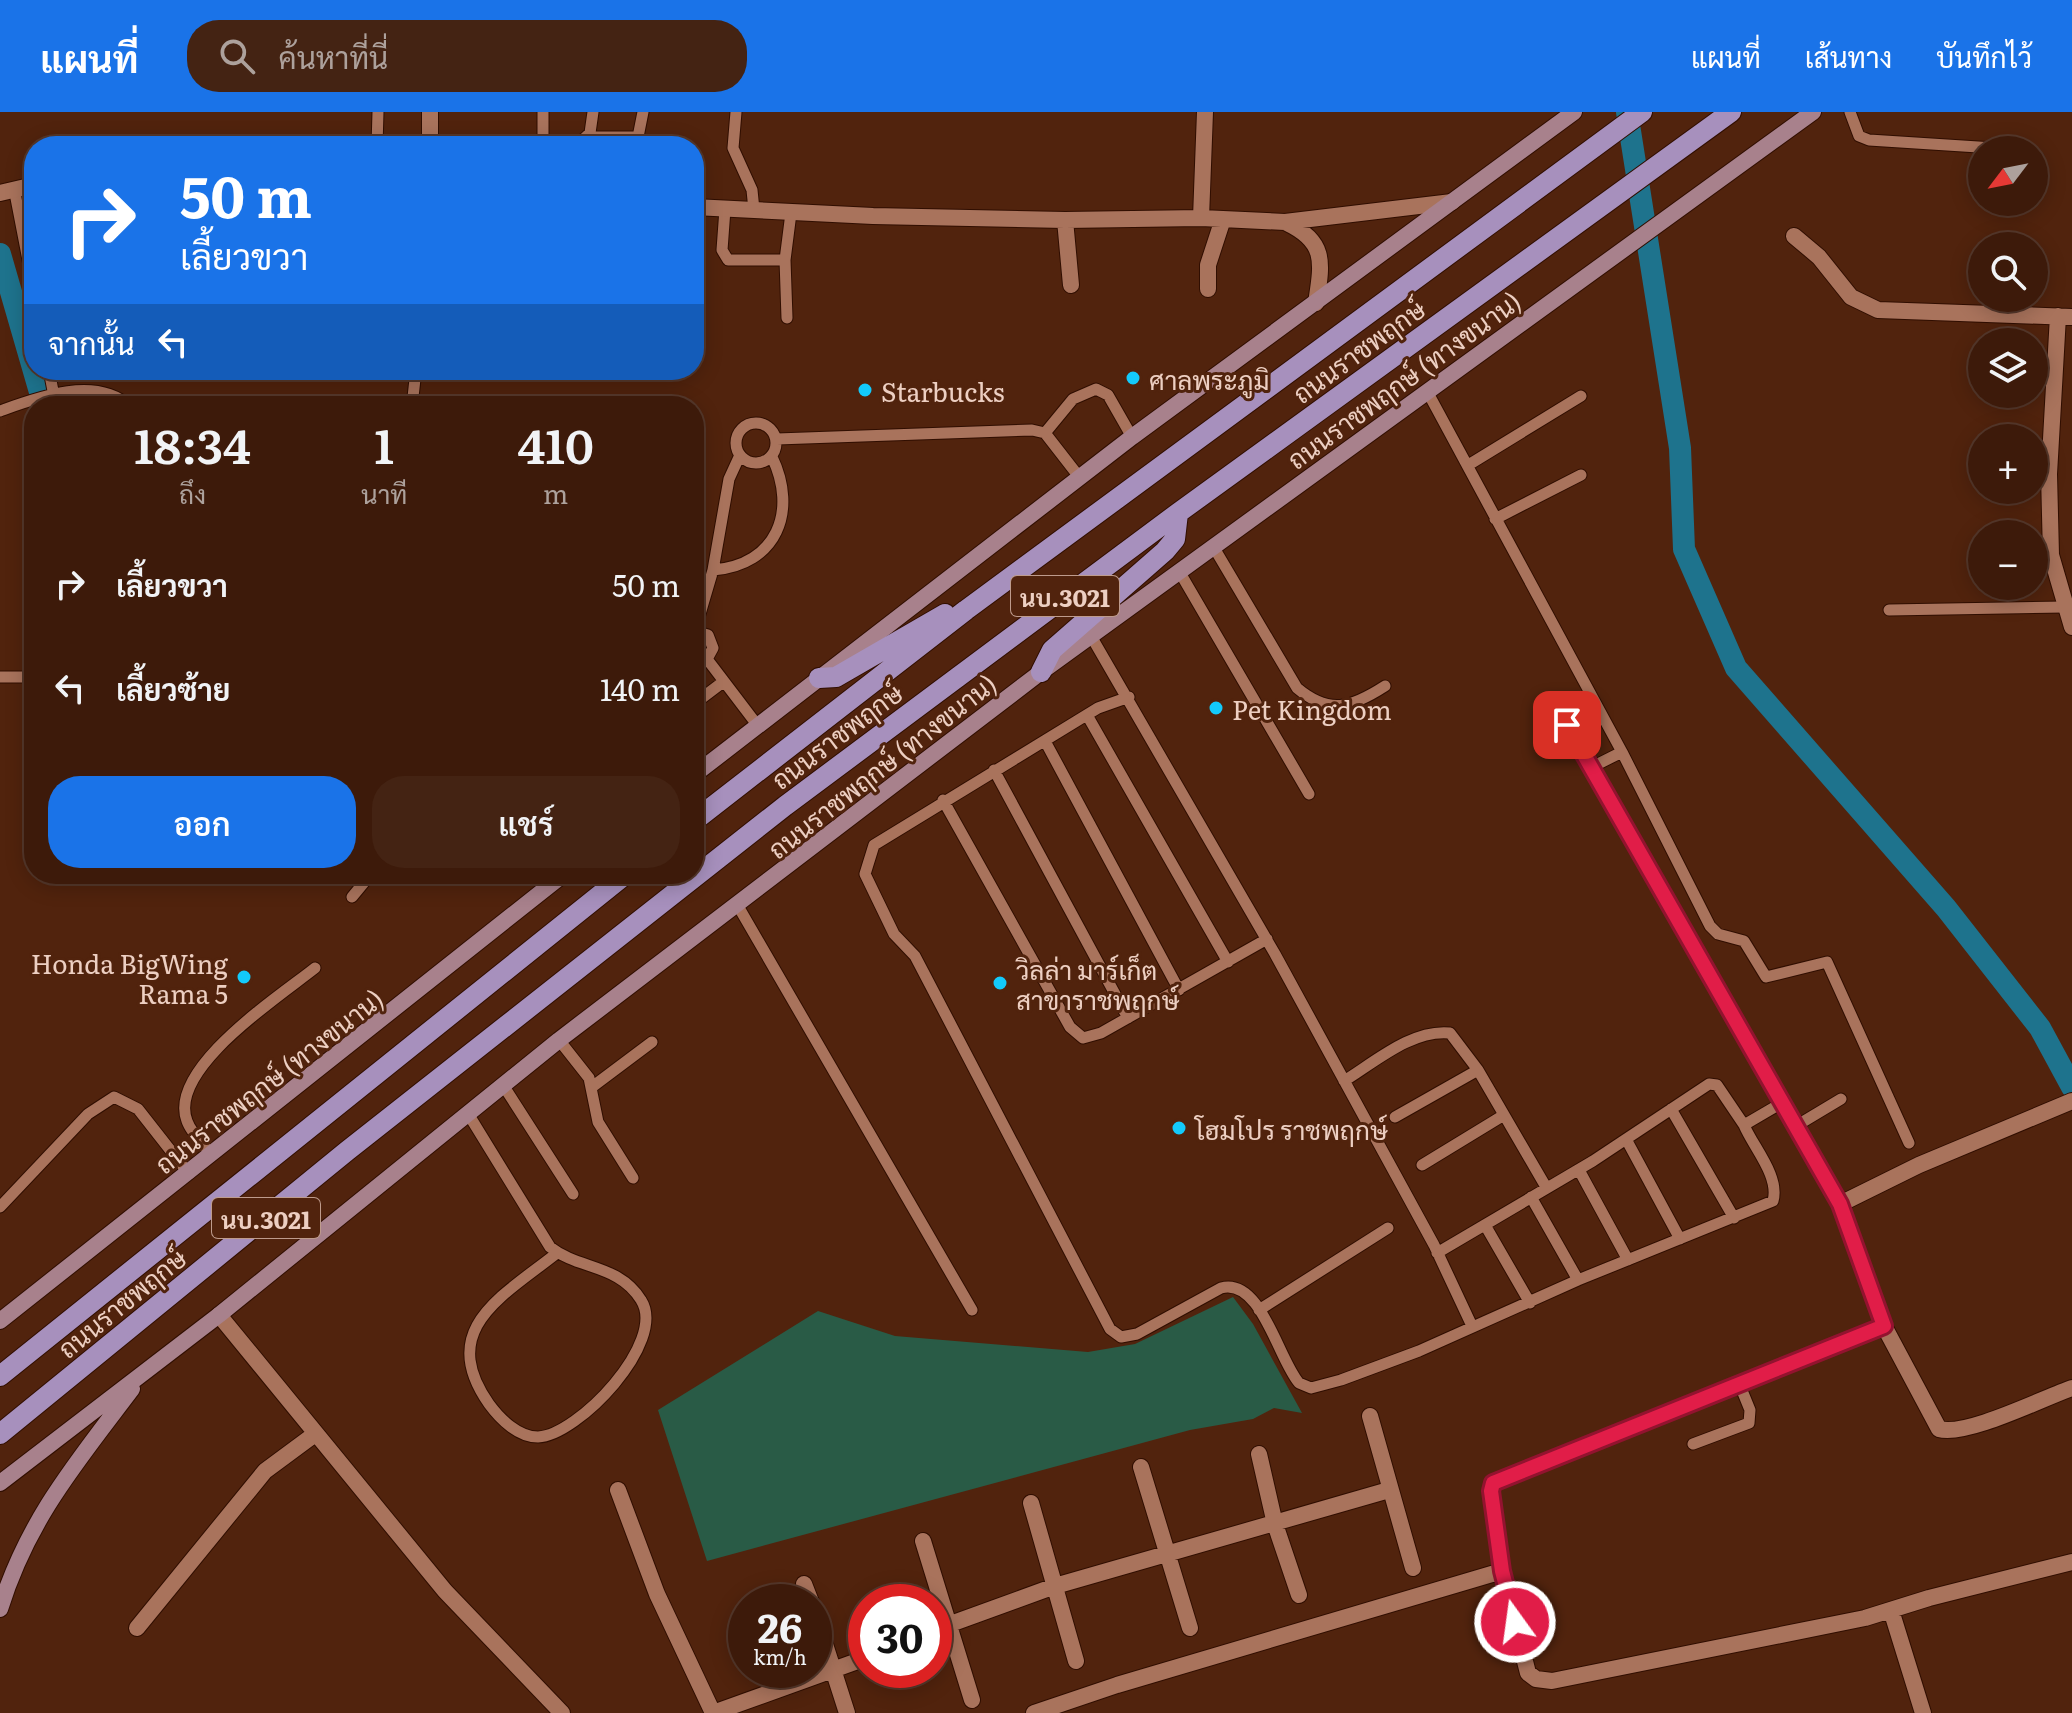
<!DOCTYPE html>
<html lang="th">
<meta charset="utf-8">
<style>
body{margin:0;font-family:Literata,Sarabun,serif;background:#442313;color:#f1f3f6;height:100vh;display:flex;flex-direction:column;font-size:30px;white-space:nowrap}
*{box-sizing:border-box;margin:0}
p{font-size:26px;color:#ada19c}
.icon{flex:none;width:44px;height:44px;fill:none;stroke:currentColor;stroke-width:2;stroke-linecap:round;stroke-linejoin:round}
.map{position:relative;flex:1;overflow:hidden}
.sheet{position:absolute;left:24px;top:284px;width:680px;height:488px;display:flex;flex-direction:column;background:#3d1a0a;border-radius:32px;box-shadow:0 4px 20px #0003,0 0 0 2px #56382b}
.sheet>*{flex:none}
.guide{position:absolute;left:24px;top:24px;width:680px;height:244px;border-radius:32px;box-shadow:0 4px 20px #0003,0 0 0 2px #56382b;background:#1a73e8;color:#fff;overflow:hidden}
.needle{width:52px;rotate:238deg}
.controls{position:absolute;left:1968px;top:24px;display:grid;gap:16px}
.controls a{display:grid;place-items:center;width:80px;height:80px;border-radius:50%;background:#3d1a0a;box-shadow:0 4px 20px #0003,0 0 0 2px #56382b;font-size:40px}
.speed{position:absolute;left:728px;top:1472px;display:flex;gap:16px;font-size:40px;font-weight:700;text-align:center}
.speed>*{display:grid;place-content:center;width:104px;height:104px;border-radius:50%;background:#3d1a0a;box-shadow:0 4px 20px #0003,0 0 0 2px #56382b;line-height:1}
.speed small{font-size:20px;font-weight:400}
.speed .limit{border:12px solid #d22;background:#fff;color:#111}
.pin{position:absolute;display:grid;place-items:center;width:68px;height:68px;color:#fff;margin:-34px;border-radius:16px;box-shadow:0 4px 12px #0006}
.me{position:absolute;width:88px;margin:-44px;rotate:346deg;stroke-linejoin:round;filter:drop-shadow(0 0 6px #0008)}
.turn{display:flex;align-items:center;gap:28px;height:168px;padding:0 24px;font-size:36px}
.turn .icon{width:104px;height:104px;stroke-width:2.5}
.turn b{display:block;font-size:56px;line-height:68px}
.then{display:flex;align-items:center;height:76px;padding:0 24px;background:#0003;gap:16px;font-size:30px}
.eta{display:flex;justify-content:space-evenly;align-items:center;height:136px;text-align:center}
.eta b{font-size:48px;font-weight:600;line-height:56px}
.cta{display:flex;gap:16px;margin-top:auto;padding:16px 24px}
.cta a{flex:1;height:92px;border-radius:32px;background:#1a73e8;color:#fff;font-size:32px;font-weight:600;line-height:92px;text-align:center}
.cta a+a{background:#442313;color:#f1f3f6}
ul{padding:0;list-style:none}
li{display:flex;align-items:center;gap:24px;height:104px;padding:0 24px}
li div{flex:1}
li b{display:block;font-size:30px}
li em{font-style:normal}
header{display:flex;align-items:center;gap:48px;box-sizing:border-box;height:112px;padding:0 40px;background:#1a73e8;color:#fff}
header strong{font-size:38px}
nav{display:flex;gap:44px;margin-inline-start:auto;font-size:28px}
.search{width:560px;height:72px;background:#442313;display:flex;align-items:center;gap:20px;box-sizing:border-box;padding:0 28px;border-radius:32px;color:#ada19c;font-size:30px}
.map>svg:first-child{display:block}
.green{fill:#295b46}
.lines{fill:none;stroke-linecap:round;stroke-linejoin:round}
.canal{stroke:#1e738d;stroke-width:22}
.lane-casing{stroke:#300e01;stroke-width:13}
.street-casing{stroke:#300e01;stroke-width:18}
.secondary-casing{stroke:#300e01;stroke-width:18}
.primary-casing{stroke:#300e01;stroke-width:22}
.lane{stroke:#a9735c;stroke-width:11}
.street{stroke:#a9735c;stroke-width:16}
.secondary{stroke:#a8818c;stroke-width:16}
.primary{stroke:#a790bd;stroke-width:20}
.route-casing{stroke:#92132f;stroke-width:20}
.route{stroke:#e11d48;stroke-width:14}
.poi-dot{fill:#13cafb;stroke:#51230d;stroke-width:3}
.labels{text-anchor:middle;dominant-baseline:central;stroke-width:6;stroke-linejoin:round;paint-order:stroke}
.shield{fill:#51230d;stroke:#be9b8c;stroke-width:2}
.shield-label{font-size:24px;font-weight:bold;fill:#edcfc2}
.street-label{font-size:26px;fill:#edcfc2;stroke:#51230d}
.poi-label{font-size:26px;fill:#edcfc2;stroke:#51230d;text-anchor:start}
</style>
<header>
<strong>แผนที่</strong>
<div class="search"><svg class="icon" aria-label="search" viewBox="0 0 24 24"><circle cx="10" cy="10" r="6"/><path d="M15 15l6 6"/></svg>ค้นหาที่นี่</div>
<nav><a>แผนที่</a><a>เส้นทาง</a><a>บันทึกไว้</a></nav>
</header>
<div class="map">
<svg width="2072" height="1601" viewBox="0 0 2072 1601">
<rect width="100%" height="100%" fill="#51230d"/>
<path class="green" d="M1233 1185 1253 1212 1302 1301 1274 1296 1253 1307 1190 1318 707 1449 658 1298 818 1199 895 1224 1088 1240 1135 1232Z"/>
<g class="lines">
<path class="canal" d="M1627 0 1680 336 1684 437 1736 556 1946 796 2040 916 2072 975
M0 142 44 294"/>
<g class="lane-casing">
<path id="lane" d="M736 0 733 36 752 78 754 98
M1850 0 1859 24 1869 28 2025 38
M588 25H638L643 0
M377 34 378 0
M543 34V0
M576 34 590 21 593 0
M2034 43 2038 45 2040 76
M14 76 34 179
M725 97 722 138 728 148H785
M787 206 785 148 791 101
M49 258 53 279
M1427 279 1622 640 1710 814 1718 822 1744 829 1766 865 1827 850 1909 1031
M412 294 416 258
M0 299C36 286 95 263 129 294
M736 331a20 20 0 1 1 40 0a20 20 0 1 1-40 0Z
M1045 321 1073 287 1096 277 1108 283 1132 325
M777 327 1032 318 1045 321 1080 366
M1470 352 1581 284
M1495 407 1581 363
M1213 434 1297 576C1329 603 1351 596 1385 574
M713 458C777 453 798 399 772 345
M1179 459 1309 682
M1889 498 2065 495
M694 519 708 523 713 536 707 547 694 551
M695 519 713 458 729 367 740 343
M1091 524 1275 842 1434 1133 1472 1214
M707 547 758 614
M0 565H23L34 569
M1129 585 1098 596 874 733 865 762 894 822 915 844 1110 1217 1121 1225 1137 1222 1221 1176C1261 1165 1278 1247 1299 1271L1311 1276 1341 1268 1419 1239 1578 1168 1773 1089C1780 1064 1753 1035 1744 1013L1780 992
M694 592 723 570
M1087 603 1228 850
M1567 613 1840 1092
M34 623 31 630 34 639
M1045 629 1179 878
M1592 655 1622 640
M994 658 1128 906
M943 688 1070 915 1083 926 1101 921 1267 827
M352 785 371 762
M738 794 972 1198
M559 928 589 966 598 1010 633 1066
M1344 969C1375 950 1412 917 1450 921L1478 958 1546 1075
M503 973 573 1082
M592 975 652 930
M1671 997 1734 1106
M467 1000 550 1135C579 1158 619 1152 641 1188 668 1230 577 1324 538 1325 518 1325 500 1307 489 1292 436 1217 503 1184 557 1141
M1395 1005 1478 958
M1796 1014 1841 987
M1626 1027 1680 1127
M212 1043C204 1033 191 1021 187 1009 167 957 280 884 315 856
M1422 1053 1504 1003
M1579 1058 1628 1148
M1531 1085 1578 1168
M0 1095 88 1002 114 985 138 997 189 1062
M1485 1113 1530 1191
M1437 1141 1593 1049 1709 972 1717 973 1744 1013
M1259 1198 1388 1116
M1693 1332 1749 1311 1750 1298 1739 1271"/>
</g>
<g class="street-casing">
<path id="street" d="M430 34V0
M0 81 34 73
M694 95 873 104 1065 108 1201 106 1285 110 1452 90
M1201 106 1205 0
M1065 108 1071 173
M1287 111C1327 130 1322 151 1316 191
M1794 124 1819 145 1851 185 1878 198 2072 205
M1208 177V153L1223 107
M2058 204 2049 362 2051 443 2072 515
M2072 989 1919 1053 1840 1092 1884 1214 1939 1317C1966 1325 2043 1286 2072 1276
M219 1203 445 1479 562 1601
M1884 1214 1493 1371 1491 1379 1502 1459 1528 1561 1536 1567 1552 1569 1865 1506 1929 1486 2072 1450
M1370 1304 1413 1456
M1259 1342 1275 1412 1299 1483
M1141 1355 1190 1516
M618 1378 657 1482 713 1601
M1031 1391 1076 1549
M923 1429 972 1588
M804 1472 811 1490
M814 1498 847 1601
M1891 1498 1923 1601
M137 1516 265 1359 315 1322
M934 1518 1055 1474 1389 1378
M713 1601 866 1546
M1034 1601 1117 1573 1502 1459"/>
</g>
<g class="secondary-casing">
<path id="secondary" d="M694 663 1132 325 1574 0
M0 1209 564 762
M0 1371 219 1203 559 928 1041 560 1813 0
M0 1497C28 1407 77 1350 132 1277"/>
</g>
<g class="primary-casing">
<path id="primary" d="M1041 560 1052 538 1165 439 1175 427 1178 401
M819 566 836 565 945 502
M694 709 966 498 1642 0
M0 1264 626 762
M0 1322 347 1039 785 694 1178 401 1731 0"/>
</g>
<use href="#lane" class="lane"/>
<use href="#street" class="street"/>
<use href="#secondary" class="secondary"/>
<use href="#primary" class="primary"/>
</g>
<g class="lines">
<g class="route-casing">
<path id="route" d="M1515 1510 1502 1459 1491 1379 1493 1371 1884 1214 1840 1092 1567 613"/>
</g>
<use href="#route" class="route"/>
</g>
<g class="poi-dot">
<circle cx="1133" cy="266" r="8"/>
<circle cx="865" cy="278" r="8"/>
<circle cx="1216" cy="596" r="8"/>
<circle cx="244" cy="865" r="8"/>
<circle cx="1000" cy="871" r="8"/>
<circle cx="1179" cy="1016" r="8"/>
</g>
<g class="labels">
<g class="shield">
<rect x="1011" y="464" width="108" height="40" rx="6"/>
<rect x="212" y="1086" width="108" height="40" rx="6"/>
</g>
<g class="shield-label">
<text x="1065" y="484">นบ.3021</text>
<text x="266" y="1106">นบ.3021</text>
</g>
<g class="street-label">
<text transform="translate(1358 238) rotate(-36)">ถนนราชพฤกษ์</text>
<text transform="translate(1403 267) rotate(-36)">ถนนราชพฤกษ์ (ทางขนาน)</text>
<text transform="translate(836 623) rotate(-37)">ถนนราชพฤกษ์</text>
<text transform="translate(881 653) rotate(-38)">ถนนราชพฤกษ์ (ทางขนาน)</text>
<text transform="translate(268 968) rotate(-38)">ถนนราชพฤกษ์ (ทางขนาน)</text>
<text transform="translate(121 1190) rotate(-39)">ถนนราชพฤกษ์</text>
</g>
<g class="poi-label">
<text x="1149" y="266">ศาลพระภูมิ</text>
<text x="881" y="278">Starbucks</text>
<text x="1232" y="596">Pet Kingdom</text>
<text x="228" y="850" text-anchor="end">Honda BigWing<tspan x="228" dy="30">Rama 5</tspan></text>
<text x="1016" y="856">วิลล่า มาร์เก็ต<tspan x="1016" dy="30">สาขาราชพฤกษ์</tspan></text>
<text x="1195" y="1016">โฮมโปร ราชพฤกษ์</text>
</g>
</g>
</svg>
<div class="controls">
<a><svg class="needle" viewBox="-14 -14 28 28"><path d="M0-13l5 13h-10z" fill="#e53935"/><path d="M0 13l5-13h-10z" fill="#ada19c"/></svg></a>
<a><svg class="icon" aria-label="search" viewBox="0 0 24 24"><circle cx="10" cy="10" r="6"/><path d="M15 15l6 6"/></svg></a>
<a><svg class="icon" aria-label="layers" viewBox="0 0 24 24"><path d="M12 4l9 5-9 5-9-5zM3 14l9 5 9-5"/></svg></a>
<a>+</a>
<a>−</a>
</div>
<div class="speed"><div>26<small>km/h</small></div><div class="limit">30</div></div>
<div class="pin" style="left:1567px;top:613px;background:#d93025"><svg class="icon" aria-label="arrive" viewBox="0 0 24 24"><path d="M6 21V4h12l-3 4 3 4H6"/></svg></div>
<svg class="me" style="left:1515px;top:1510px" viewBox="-20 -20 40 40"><circle r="17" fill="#e11d48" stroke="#fff" stroke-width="3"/><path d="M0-11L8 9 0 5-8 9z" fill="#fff"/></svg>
<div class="guide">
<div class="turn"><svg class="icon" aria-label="right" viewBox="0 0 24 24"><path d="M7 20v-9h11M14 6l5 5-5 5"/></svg><div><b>50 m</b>เลี้ยวขวา</div></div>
<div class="then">จากนั้น<svg class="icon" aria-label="left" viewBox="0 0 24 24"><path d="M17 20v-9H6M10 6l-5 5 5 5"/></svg></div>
</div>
<section class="sheet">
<div class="eta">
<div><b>18:34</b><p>ถึง</p></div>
<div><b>1</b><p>นาที</p></div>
<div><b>410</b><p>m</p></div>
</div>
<ul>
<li><svg class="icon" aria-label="right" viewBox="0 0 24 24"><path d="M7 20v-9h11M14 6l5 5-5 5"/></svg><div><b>เลี้ยวขวา</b></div><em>50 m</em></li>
<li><svg class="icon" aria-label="left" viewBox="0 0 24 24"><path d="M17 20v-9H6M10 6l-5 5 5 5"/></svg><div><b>เลี้ยวซ้าย</b></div><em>140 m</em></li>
</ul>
<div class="cta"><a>ออก</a><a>แชร์</a></div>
</section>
</div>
